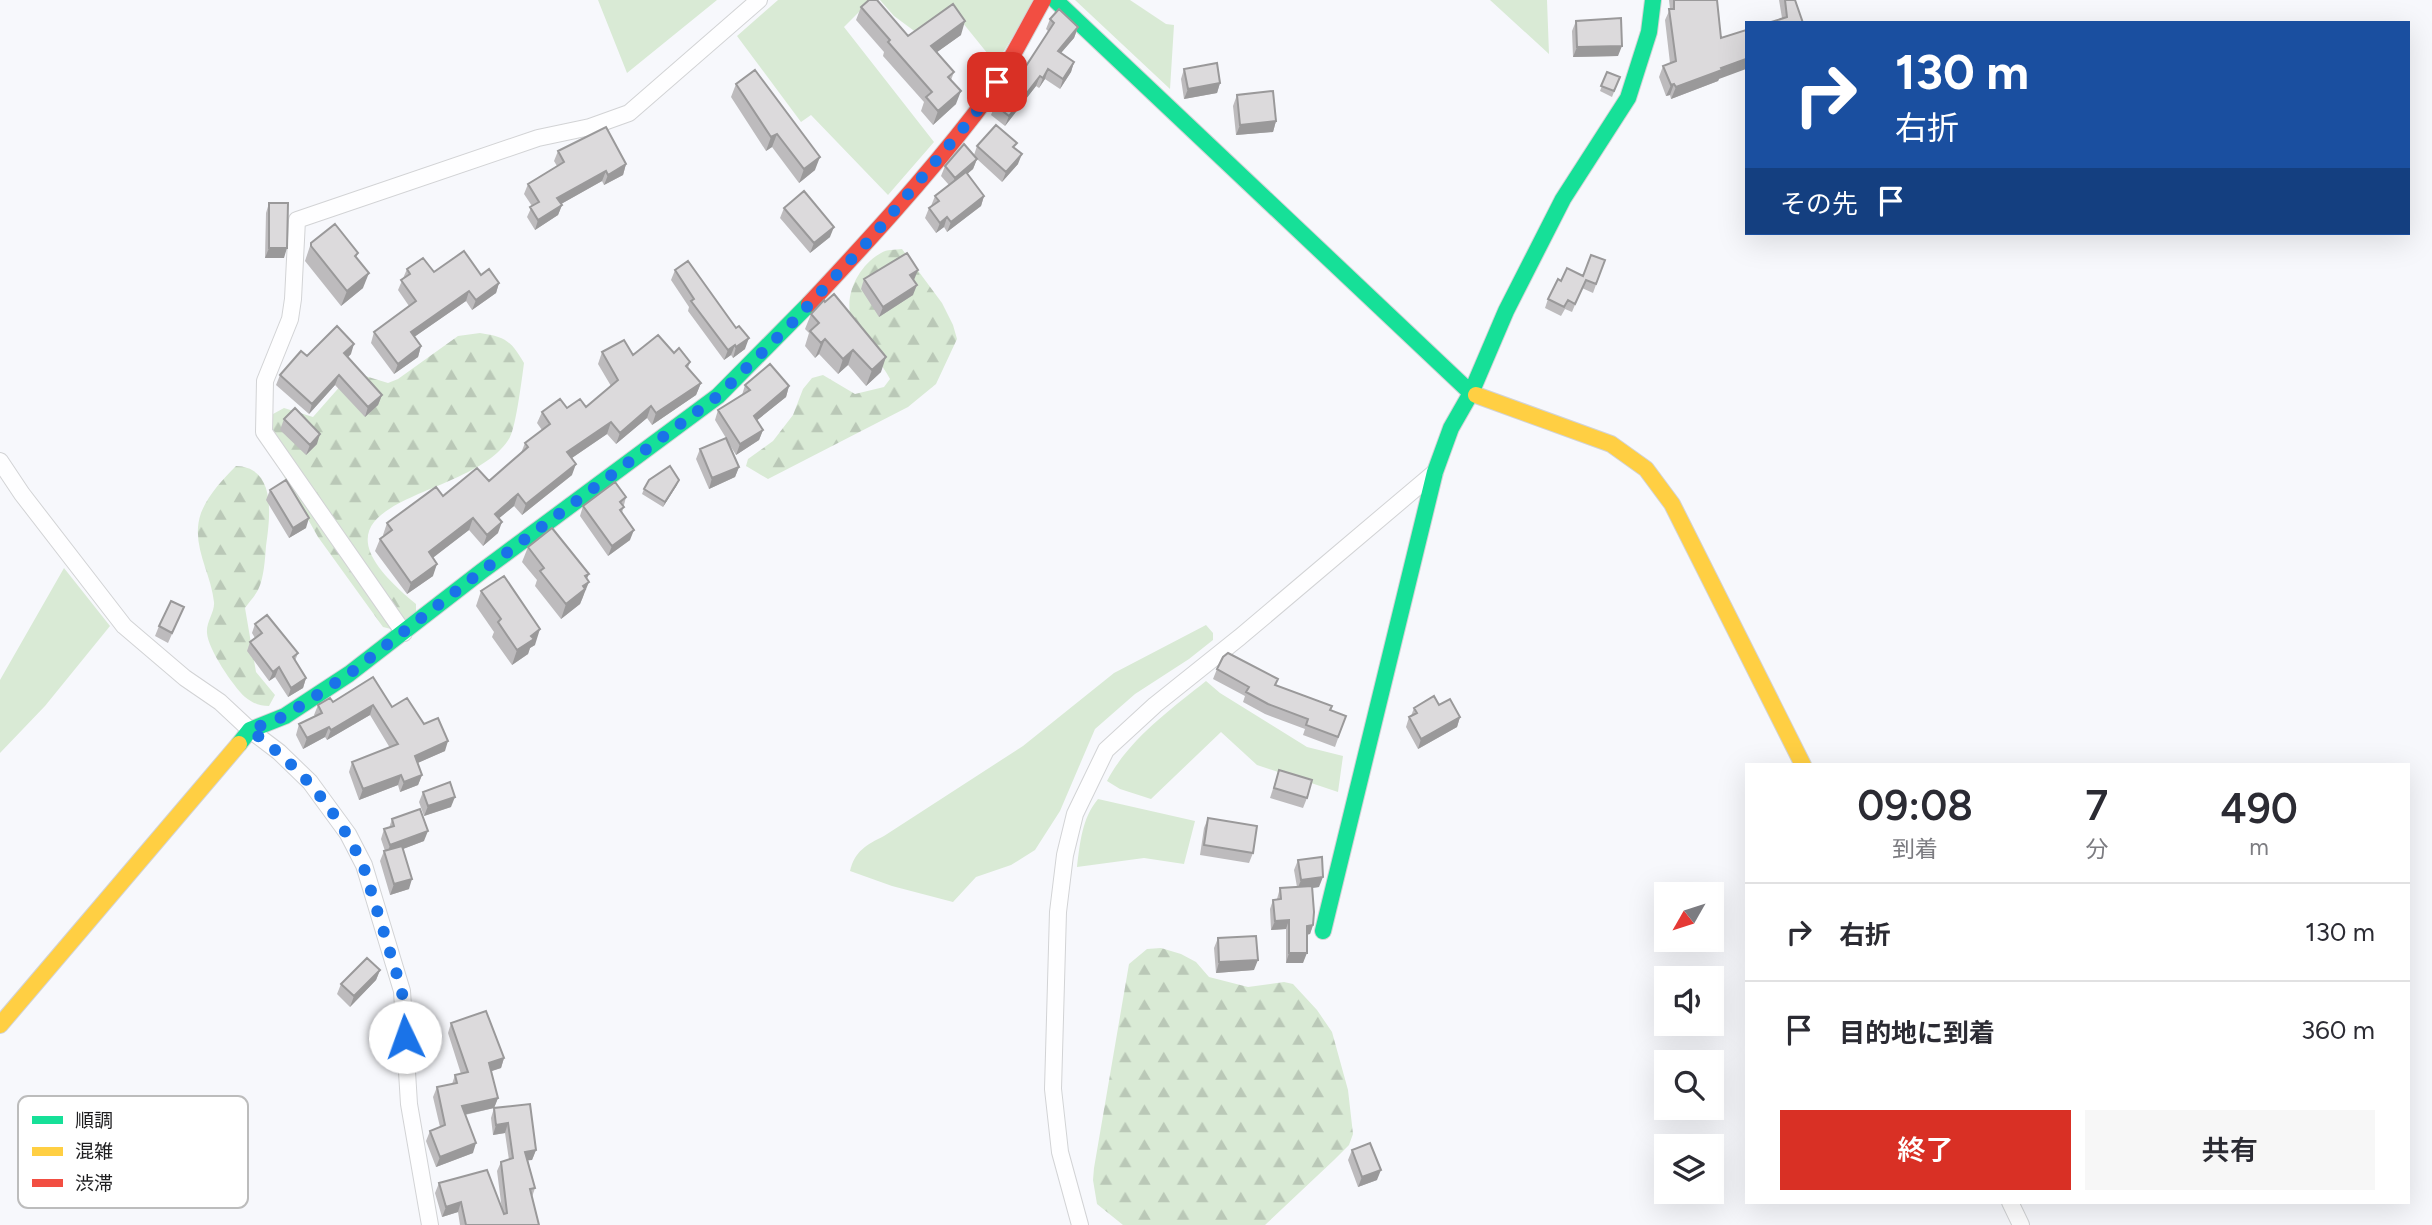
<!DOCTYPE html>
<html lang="ja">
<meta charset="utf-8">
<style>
body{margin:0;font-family:Figtree,"Noto Sans JP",sans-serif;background:#f7f7f7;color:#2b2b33;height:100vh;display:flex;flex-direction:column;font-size:26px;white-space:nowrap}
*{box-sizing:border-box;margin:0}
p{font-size:23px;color:#7c7c81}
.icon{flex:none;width:38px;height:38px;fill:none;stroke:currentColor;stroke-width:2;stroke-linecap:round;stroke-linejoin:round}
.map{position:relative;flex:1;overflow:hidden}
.sheet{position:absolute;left:1745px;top:763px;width:665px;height:441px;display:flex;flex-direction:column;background:#fff;border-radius:0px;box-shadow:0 7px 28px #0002}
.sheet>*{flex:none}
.guide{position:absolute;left:1745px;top:21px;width:665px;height:214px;border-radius:0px;box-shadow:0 7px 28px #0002;background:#1a4fa0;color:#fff;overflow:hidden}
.needle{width:46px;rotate:231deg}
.controls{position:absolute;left:1654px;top:882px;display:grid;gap:14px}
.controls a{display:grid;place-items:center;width:70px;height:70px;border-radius:0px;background:#fff;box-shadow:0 7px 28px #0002;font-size:35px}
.pin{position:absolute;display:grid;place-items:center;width:60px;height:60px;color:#fff;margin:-30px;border-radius:14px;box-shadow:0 4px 10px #0006}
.me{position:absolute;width:77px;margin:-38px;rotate:357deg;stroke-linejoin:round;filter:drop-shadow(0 0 5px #0008)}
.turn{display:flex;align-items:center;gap:24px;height:147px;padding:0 35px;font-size:32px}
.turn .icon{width:91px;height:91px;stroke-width:2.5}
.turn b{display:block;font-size:49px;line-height:60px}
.then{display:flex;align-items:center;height:66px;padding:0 35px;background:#0003;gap:14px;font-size:26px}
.eta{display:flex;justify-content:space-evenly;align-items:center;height:119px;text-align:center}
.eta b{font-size:42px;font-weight:600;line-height:49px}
.action{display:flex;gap:14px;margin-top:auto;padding:14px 35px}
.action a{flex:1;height:80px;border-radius:0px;background:#d93025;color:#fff;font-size:28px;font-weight:600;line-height:80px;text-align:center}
.action a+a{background:#f7f7f7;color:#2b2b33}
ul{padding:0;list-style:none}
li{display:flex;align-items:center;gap:21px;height:98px;padding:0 35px;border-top:2px solid #e1e1e2}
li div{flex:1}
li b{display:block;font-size:26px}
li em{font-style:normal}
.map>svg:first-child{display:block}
.grass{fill:#d9ead5}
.forest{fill:url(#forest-firs)}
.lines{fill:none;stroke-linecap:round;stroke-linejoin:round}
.street-casing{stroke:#d2d3d5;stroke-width:18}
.fast-casing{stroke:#d2d3d5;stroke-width:18}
.slow-casing{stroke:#d2d3d5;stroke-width:18}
.jam-casing{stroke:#d2d3d5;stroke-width:18}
.street{stroke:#fefeff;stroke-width:16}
.fast{stroke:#16e098;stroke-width:16}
.slow{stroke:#ffcf43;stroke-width:16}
.jam{stroke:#f24e42;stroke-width:16}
.wall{fill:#bdbbbd}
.shaded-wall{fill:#9a999a}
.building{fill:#dcdadc;stroke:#9a999a;stroke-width:2}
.route{stroke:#1a73e8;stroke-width:12;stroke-dasharray:0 21.6}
.key{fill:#fff;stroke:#bcbcbc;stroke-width:2}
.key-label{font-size:19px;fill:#1f1f21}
</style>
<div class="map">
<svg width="2432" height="1225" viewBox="0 0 2432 1225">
<defs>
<pattern id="forest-firs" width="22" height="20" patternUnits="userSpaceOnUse" patternTransform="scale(1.75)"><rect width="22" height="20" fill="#d9ead5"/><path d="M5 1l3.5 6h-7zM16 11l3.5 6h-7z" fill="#bac8b7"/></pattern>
</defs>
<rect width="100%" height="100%" fill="#f7f8fc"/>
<path class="grass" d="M598 0H717L627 73Z
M778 0H871L844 27 934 142 888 195 811 115 801 122 737 36Z
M880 0H1035L996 64 950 7 917 33 894 16Z
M1075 0H1130L1166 24 1174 25 1170 89Z
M1490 0H1547L1549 54Z
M64 568 110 626 45 706 0 753V680Z
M1206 625 1213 633V640L1189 659 1135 694 1095 729 1060 811 1035 850 1011 865 976 877 953 902 892 886 850 871C855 851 866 845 884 836L1023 746 1114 673Z
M1206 681 1220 693 1307 747 1343 756 1338 792 1257 765 1221 732 1151 799 1120 789 1107 781C1129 739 1170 710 1206 681Z
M1098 799 1195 821 1184 864 1144 858 1077 867C1080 843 1082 818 1098 799Z"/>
<path class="forest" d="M902 249 942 303 953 325 957 339 936 384 908 407 768 479 746 466 748 459 773 441 793 415 803 389 812 378 823 375 855 394 884 387 890 379C883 365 852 324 850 313 846 290 861 264 881 253 887 249 895 250 902 249Z
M480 333C506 337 511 341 524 363 522 378 516 426 510 437 473 504 279 493 416 604V614L391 629 383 627 318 537 261 436 273 414 284 408 313 417 343 383 362 375 388 383 398 379 458 336Z
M236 466C277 467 270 518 266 546 265 559 264 578 258 590 255 596 249 602 245 608L256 672 275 695 269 706C260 706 252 703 245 697 233 686 208 649 207 633 206 622 215 612 214 602 211 572 190 544 201 513 208 495 223 479 236 466Z
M1161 948 1181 954 1196 962 1209 977 1248 987 1284 982 1293 984 1317 1010 1332 1032 1348 1090 1353 1134 1349 1145 1334 1160 1265 1225H1123L1097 1204 1093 1180 1094 1168 1129 964 1147 949Z"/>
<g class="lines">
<g class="street-casing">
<path id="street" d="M0 461 22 494 124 626 185 678 220 702 250 730 279 752 310 782 348 834 364 865 402 991 409 1104 430 1225
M404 633 264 432 265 381 290 319 293 299 297 220 538 138 590 127 629 113 759 0
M2010 1202 2021 1225
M1080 1225 1060 1152 1053 1089 1058 912 1065 855 1075 814 1106 750 1155 705 1240 637 1435 472"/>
</g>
<g class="fast-casing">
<path id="fast" d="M1055 0 1471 393 1476 395
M239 744 250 730 285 716 349 674 482 571 718 396 809 304
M1323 931 1435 472 1451 428 1471 393 1506 311 1563 199 1628 98 1649 32 1653 0"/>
</g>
<g class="slow-casing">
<path id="slow" d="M1476 395 1611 444 1646 469 1672 504 1803 765
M0 1025 239 744"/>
</g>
<g class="jam-casing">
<path id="jam" d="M809 304C866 243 923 181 974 115 1002 79 1021 39 1043 0"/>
</g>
<use href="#street" class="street"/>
<use href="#fast" class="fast"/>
<use href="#slow" class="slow"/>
<use href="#jam" class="jam"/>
</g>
<path class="wall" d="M1669 0H1717L1719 79 1718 81 1671 99 1670 95 1666 96 1659 77 1663 66 1670 63 1665 20 1670 9Z
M1779 0H1795L1803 23 1782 18Z
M861 7 908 36 961 35 937 52 954 72 951 80 956 104 933 125 921 111 924 102 883 56 884 52 856 20Z
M1050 19 1078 27 1074 38 1061 53 1074 62 1071 72 1060 89 1045 79 1039 88 1036 86 1005 126 991 115 995 105 1013 86 1049 32 1046 29Z
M1576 21 1618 56 1573 57 1572 31Z
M1184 69 1220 83 1217 93 1184 99 1181 79Z
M1607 72 1620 77 1612 97 1600 91Z
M736 84 815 170 799 183 772 147 766 151 731 97Z
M1237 95 1276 121 1273 132 1236 135 1233 106Z
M977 146 1015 148 1018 164 1002 182 977 159 973 169 967 174 984 196 981 206 947 232 944 227 936 233 925 218 929 208 931 206 935 196 949 185 941 176 945 166 974 155Z
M558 151 626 164 623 175 604 185 602 181 561 204 562 205 558 215 535 230 527 217 532 206 524 194 528 184 557 166 554 161Z
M269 203 284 258H265L266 213Z
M784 208 830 237 810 253 780 218Z
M311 243 358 253 356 258 363 288 341 306 305 261Z
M1605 260 1593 293 1582 288 1572 312 1565 309 1561 316 1545 308 1548 299Z
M407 269 434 272 481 275 499 283 496 293 472 310 466 301 414 337 421 346 418 357 394 374 371 343 374 332 409 306 398 290Z
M675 270 745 349 733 358 731 355 724 360 688 311 689 307 671 280Z
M864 279 914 280 913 295 879 317 861 289Z
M811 314 881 372 866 386 848 365 838 374 819 354 815 358 805 346 809 333 805 329Z
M602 352 633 355 674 353 690 362 688 368 701 383 696 395 652 425 647 418 616 444 607 434 572 458V475L522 515 514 506 499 518 498 533 483 546 469 530 433 557V576L407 594 375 551 380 539 384 536 383 535 387 523 443 496 489 481 521 453 525 443 542 430 537 423 542 412 567 408 586 407 611 386 598 364Z
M351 354 348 357 382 395 378 405 365 417 335 385 309 414 276 385 280 375 307 356Z
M745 385 789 386 786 397 757 420 763 430 759 440 736 455 728 442 739 467 735 477 709 489 696 459 700 449 726 438 715 420 718 410 742 395Z
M284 419 317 444 306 455 280 430Z
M677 485 663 507 642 494 644 489Z
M270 490 306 528 289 538 266 500Z
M626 497 622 513 630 540 608 556 580 516 583 506Z
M528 547 587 579 583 597 580 604 561 619 535 586 537 580 522 562Z
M481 591 535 645 530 648 528 654 512 665 492 637 494 632 476 606Z
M184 607 168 643 155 636 159 626Z
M255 624 298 653 295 661 306 678 303 688 288 697 275 677 269 681 247 651 250 642 255 638 252 633Z
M1217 669 1276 685 1330 710 1346 716 1335 747 1303 735 1305 729 1265 714 1243 702 1245 696 1213 679Z
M373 677 392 707 424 724 445 751 417 763 422 775 418 785 400 792 398 785 359 800 349 772 352 762 390 748 370 715 327 740 325 737 303 749 296 735 299 724 315 716 314 715 318 705 333 702Z
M1439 705 1460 717 1457 727 1418 749 1406 727 1409 717 1411 716 1414 708Z
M1279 770 1307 798 1303 808 1270 798Z
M423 792 451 807 424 816 419 802Z
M1208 818 1253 853 1249 863 1200 855 1204 828Z
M392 819 424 841 403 849 409 889 390 895 380 861 384 851H385L381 839 384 829 389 828Z
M1298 860 1319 887 1312 888 1313 925 1310 934 1307 935 1303 963H1286V929L1271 930 1270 909 1273 900 1277 899 1280 888 1297 887 1294 870Z
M1218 938 1254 970 1216 973 1214 948Z
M380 970 376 980 350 1007 337 994 341 984Z
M451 1023 504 1058 501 1068 491 1071 498 1098 494 1108 465 1115 473 1153 436 1167 426 1141 430 1131 440 1127 433 1097 437 1087 452 1084 455 1075 461 1074 448 1033Z
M494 1108 536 1150 532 1160H528L535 1188 532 1197 539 1225H460L458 1212 442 1217 435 1193 439 1183 502 1210 497 1171 501 1162 509 1160 505 1133 493 1135 491 1118Z
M1352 1150 1377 1180 1358 1187 1348 1160Z"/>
<path class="shaded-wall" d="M965 21 961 35 926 60 931 46Z
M1078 27 1074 38 1054 61 1058 51Z
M1622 46 1618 56 1573 57 1577 47Z
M1746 59V69L1719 79 1718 81 1671 99 1676 87 1721 68Z
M1074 62 1071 72 1060 89 1063 79Z
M1048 69 1045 79 1039 88 1043 78Z
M1040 76 1036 86 1005 126 1009 116Z
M1220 83 1217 93 1184 99 1188 89Z
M1674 84 1670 95 1666 96 1671 85Z
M961 91 956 104 933 125 938 111Z
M1276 121 1273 132 1236 135 1240 125Z
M777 134 772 147 766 151 771 137Z
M1022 154 1018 164 1002 182 1006 172Z
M820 157 815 170 799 183 804 169Z
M977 159 973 169 951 188 955 178Z
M626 164 623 175 604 185 608 175Z
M606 171 602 181 554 208 557 198Z
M984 196 981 206 947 232 951 222Z
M562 205 558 215 535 230 538 220Z
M947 217 944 227 936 233 940 223Z
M834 227 830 237 810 253 814 243Z
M269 248H287L284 258H265Z
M918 270 914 280 910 275Z
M369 273 363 288 341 306 347 291Z
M499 283 496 293 472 310 476 300Z
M917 285 913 295 879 317 883 307Z
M469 291 466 301 407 342 411 332Z
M749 338 745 349 733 358 736 347Z
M825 339 819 354 815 358 821 343Z
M354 344 351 354 341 364 344 353Z
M735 345 731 355 724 360 728 350Z
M421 346 418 357 394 374 398 364Z
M853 350 848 365 838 374 843 359Z
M886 357 881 372 866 386 872 370Z
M339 375 335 385 309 414 312 404Z
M701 383 696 395 652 425 656 413Z
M789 386 786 397 750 426 754 416Z
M382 395 378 405 365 417 368 407Z
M651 406 647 418 616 444 620 433Z
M611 422 607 434 563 464 567 452Z
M763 430 759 440 736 455 740 444Z
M320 434 317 444 306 455 310 445Z
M576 464 572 475 522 515 526 504Z
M739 467 735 477 709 489 712 478Z
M679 480 677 485 663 507 665 502Z
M518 494 514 506 491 525 495 514Z
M309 518 306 528 289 538 293 528Z
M473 518 469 530 425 564 429 552Z
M502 522 498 533 483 546 487 535Z
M634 530 630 540 608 556 612 546Z
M437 564 433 576 407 594 411 583Z
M589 574 584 585 589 582 580 604 561 619 566 604 585 576Z
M540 629 535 645 530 648 528 654 512 665 517 650 531 636Z
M279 667 275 677 269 681 273 672Z
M306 678 303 688 288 697 291 688Z
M373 705 370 715 327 740 331 730Z
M1460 717 1457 727 1418 749 1421 739Z
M329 727 325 737 303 749 307 738Z
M448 741 445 751 411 766 415 756Z
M401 775 398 785 359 800 363 789Z
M422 775 418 785 400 792 404 782Z
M455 797 451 807 424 816 428 806Z
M428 831 424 841 387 855 390 845Z
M1323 877 1319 887 1297 890 1301 880Z
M412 879 409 889 390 895 394 884Z
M1289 920 1286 929 1271 930 1275 921Z
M1313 925 1310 934 1303 935 1307 926Z
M1289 953H1307L1303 963H1286Z
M1258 960 1254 970 1216 973 1219 962Z
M380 970 376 980 350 1007 354 996Z
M504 1058 501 1068 486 1073 489 1063Z
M498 1098 494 1108 458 1116 462 1106Z
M508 1123 505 1133 493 1135 496 1125Z
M476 1143 473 1153 436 1167 440 1157Z
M536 1150 532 1160 522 1161 525 1152Z
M1381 1170 1377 1180 1358 1187 1362 1177Z
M461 1202 458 1212 442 1217 446 1207Z"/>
<path class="building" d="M869 0H877L908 36 953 4 965 21 931 46 954 72 948 77 961 91 938 111 926 97 932 92 888 42 890 40 861 7Z
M1674 0H1717L1721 38 1746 30V59L1721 68 1722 70 1676 87 1674 84 1671 85 1663 66 1676 61 1669 9H1674Z
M1785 0H1795L1803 23H1768L1787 17Z
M1059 9 1078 27 1058 51 1074 62 1063 79 1048 69 1043 78 1040 76 1009 116 995 105 1010 84 1013 86 1054 23 1050 19Z
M1621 18 1622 46 1577 47 1576 21Z
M1217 63 1220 83 1188 89 1184 69Z
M755 70 820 157 804 169 777 134 771 137 736 84Z
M1607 72 1620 77 1614 91 1601 86Z
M1273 91 1276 121 1240 125 1237 95Z
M996 125 1017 143 1013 147 1022 154 1006 172 977 146Z
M606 127 626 164 608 175 606 171 557 198 562 205 538 220 530 207 539 202 528 184 564 162 558 151Z
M964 144 977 159 955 178 945 166Z
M966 172 984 196 951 222 947 217 940 223 929 208 939 201 935 196Z
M804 191 834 227 814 243 784 208Z
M269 203H288L287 248H269Z
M335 224 358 253 355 256 369 273 347 291 311 246V243Z
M464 251 481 275 489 269 499 283 476 300 469 291 411 332 421 346 398 364 374 332 416 301 401 280 410 274 407 269 423 258 434 272Z
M907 253 918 270 910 275 917 285 883 307 864 279Z
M1591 255 1605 260 1596 284 1586 280 1575 304 1568 300 1564 307 1548 299 1558 279 1561 281 1567 268 1583 276Z
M688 261 736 328 739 326 749 338 736 347 735 345 728 350 691 301 694 299 675 270Z
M834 294 886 357 872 370 853 350 843 359 825 339 821 343 810 331 819 323 811 314 824 300 825 302Z
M337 326 354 344 344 353 382 395 368 407 339 375 312 404 280 375 301 351 307 356Z
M658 335 674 353 679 348 690 362 686 366 701 383 656 413 651 406 620 433 611 422 567 452 576 464 526 504 518 494 495 514 502 522 487 535 473 518 429 552 437 564 411 583 380 539 392 530 387 523 436 487 443 496 477 468 489 481 528 447 525 443 550 424 542 412 560 399 567 408 580 399 586 407 618 380 602 352 624 340 633 355Z
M770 364 789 386 754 416 763 430 740 444 718 410 750 390 745 385Z
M295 408 320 434 310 445 284 419Z
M726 438 739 467 712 478 700 449Z
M670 466 679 480 665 502 644 489 649 480Z
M286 480 309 518 293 528 270 490Z
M615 482 626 497 620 502 624 507 620 510 634 530 612 546 583 506Z
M552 528 589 574 585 576 589 582 583 586 585 589 566 604 540 571 544 568 528 547Z
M504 576 540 629 531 636 534 639 517 650 498 622 501 619 481 591Z
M171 601 184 607 172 633 159 626Z
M267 615 298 653 293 657 306 678 291 688 279 667 273 672 250 642 262 633 255 624Z
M1228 653 1278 679 1275 685 1332 706 1330 710 1346 716 1338 737 1306 725 1308 719 1268 704 1246 692 1249 687 1217 669 1223 657Z
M373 677 392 707 407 698 424 724 438 718 448 741 415 756 422 775 404 782 401 775 363 789 352 762 398 744 373 705 331 730 329 727 307 738 299 724 322 713 318 705 330 698 333 702Z
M1434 696 1439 705 1450 699 1460 717 1421 739 1409 717 1417 713 1414 708Z
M1279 770 1312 780 1307 798 1274 788Z
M450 782 455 797 428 806 423 792Z
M420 809 428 831 390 845 384 829 394 826 392 819Z
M1208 818 1257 826 1253 853 1204 845Z
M402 846 412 879 394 884 384 851Z
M1322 857 1323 877 1301 880 1298 860Z
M1312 886 1314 912 1313 925 1307 926V953H1289V920L1275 921 1273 900 1281 899 1280 888Z
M1256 936 1258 960 1219 962 1218 938Z
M367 958 380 970 354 996 341 984Z
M486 1011 504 1058 489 1063 498 1098 462 1106 476 1143 440 1157 430 1131 445 1125 437 1087 457 1083 455 1075 468 1072 451 1023Z
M530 1104 536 1150 525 1152 535 1188 530 1189 539 1225H466L461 1202 446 1207 439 1183 487 1170 504 1214 507 1213 501 1162 513 1158 508 1123 496 1125 494 1108Z
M1370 1143 1381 1170 1362 1177 1352 1150Z"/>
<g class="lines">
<path class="route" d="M405 1037 402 991 363 865C335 807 301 768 250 730L285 716 349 674 482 571 718 396 790 325 873 236 975 114 997 82"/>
</g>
<rect x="18" y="1096" width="230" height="112" rx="10" class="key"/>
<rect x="32" y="1116" width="31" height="8" fill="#16e098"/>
<rect x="32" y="1147" width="31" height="9" fill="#ffcf43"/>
<rect x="32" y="1179" width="31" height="8" fill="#f24e42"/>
<g class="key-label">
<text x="75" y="1127">順調</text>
<text x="75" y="1158">混雑</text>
<text x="75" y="1190">渋滞</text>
</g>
</svg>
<div class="controls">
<a><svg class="needle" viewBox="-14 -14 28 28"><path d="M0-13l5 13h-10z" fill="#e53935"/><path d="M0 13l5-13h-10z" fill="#7c7c81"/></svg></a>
<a><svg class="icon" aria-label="sound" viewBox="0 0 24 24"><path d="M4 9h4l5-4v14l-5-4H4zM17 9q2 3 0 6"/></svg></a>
<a><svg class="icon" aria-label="search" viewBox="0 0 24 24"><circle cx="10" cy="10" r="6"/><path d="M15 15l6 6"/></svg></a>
<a><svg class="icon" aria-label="layers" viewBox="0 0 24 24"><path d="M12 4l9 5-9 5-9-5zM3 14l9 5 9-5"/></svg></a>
</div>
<div class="pin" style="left:997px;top:82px;background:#d93025"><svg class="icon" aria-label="arrive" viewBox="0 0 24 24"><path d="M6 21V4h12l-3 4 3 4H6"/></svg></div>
<svg class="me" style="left:405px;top:1037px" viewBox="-20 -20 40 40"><circle r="19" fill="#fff"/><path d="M0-13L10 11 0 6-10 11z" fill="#1a73e8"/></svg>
<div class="guide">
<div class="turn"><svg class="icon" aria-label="right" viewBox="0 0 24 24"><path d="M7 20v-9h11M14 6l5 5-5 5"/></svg><div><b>130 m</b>右折</div></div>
<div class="then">その先<svg class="icon" aria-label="arrive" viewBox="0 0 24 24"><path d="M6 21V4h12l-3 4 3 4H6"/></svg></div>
</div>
<section class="sheet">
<div class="eta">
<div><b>09:08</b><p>到着</p></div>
<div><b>7</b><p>分</p></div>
<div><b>490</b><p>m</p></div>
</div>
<ul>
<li><svg class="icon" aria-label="right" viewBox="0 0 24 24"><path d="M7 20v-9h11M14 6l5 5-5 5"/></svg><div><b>右折</b></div><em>130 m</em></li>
<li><svg class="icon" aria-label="arrive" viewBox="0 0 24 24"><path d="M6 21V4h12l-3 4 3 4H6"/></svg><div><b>目的地に到着</b></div><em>360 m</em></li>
</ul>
<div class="action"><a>終了</a><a>共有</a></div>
</section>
</div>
